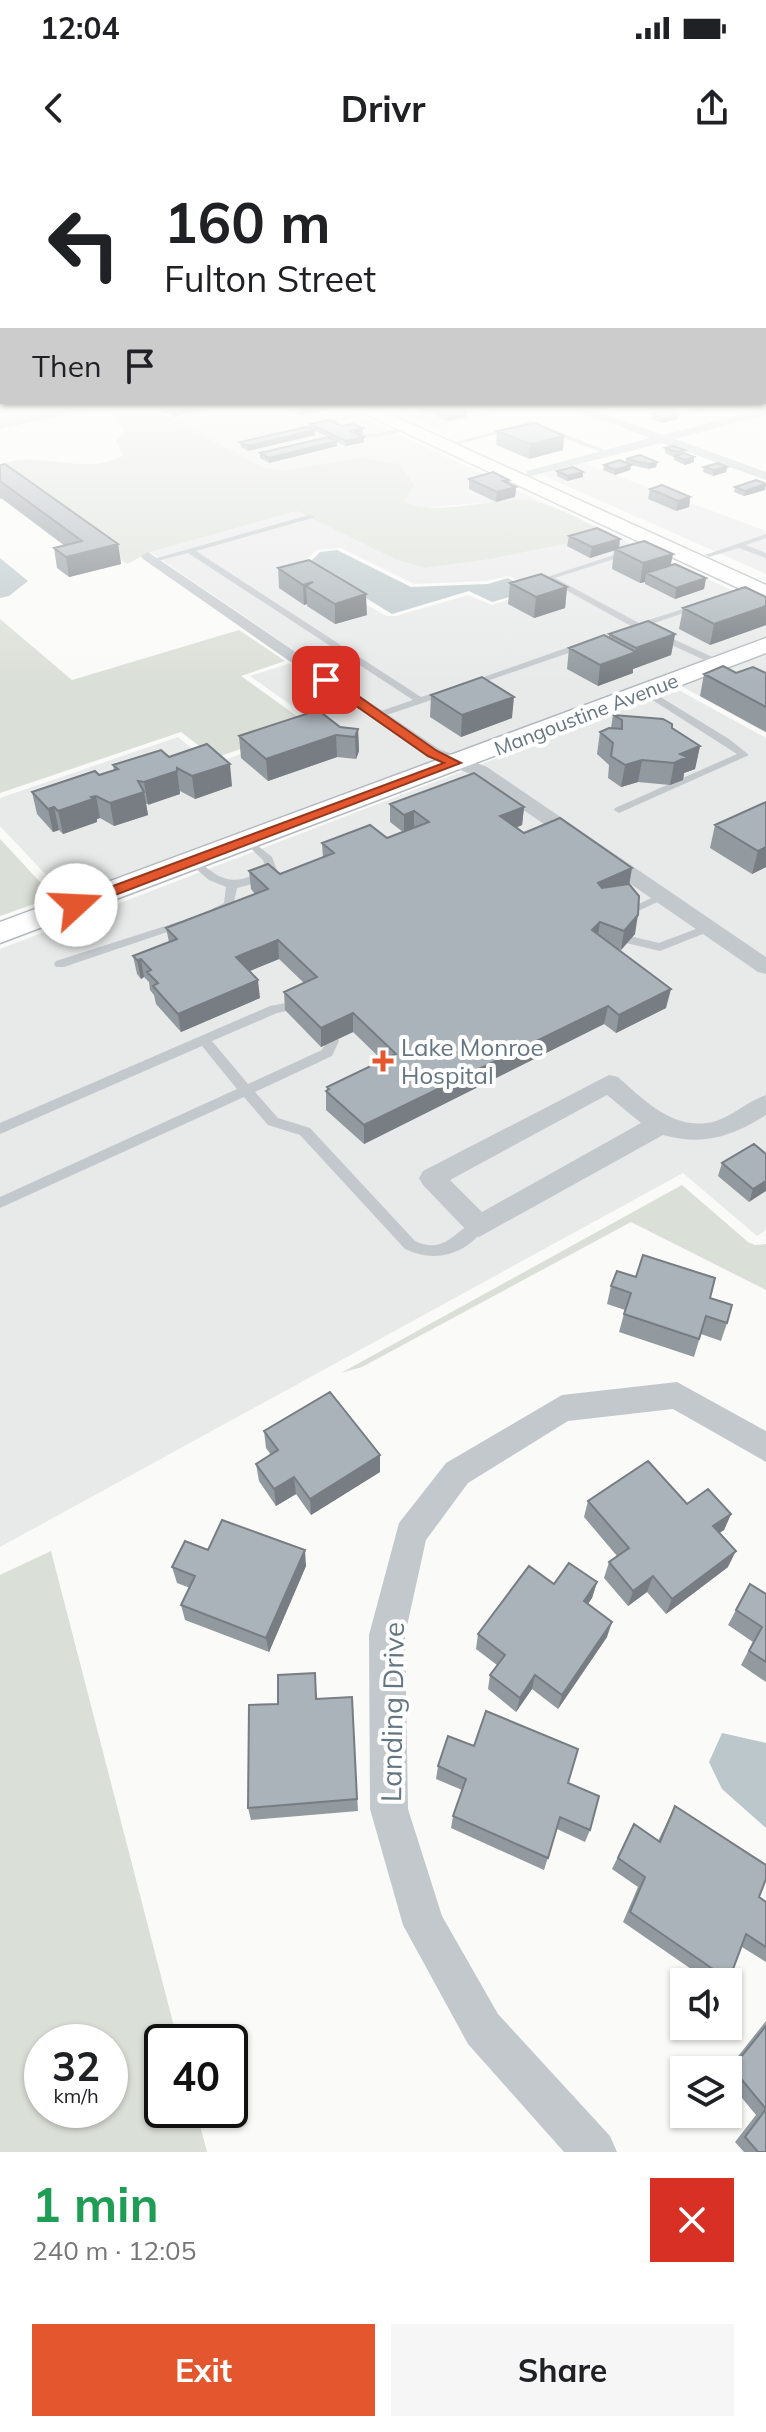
<!DOCTYPE html>
<meta charset="utf-8">
<style>
body{margin:0;font-family:Mulish,sans-serif;background:#f6f6f6;color:#202124;height:100vh;display:flex;flex-direction:column;font-size:30px;white-space:nowrap}
*{box-sizing:border-box;margin:0}
p{font-size:26px;color:#757577}
.icon{flex:none;width:44px;height:44px;fill:none;stroke:currentColor;stroke-width:2;stroke-linecap:round;stroke-linejoin:round}
.map{position:relative;height:1992px;overflow:hidden}
.panel{display:flex;flex-direction:column;background:#fff;flex:1}
.panel>*{flex:none}
.guide{position:absolute;left:0px;top:0px;width:766px;height:244px;box-shadow:0 2px 6px #0004;background:#fff;color:#202124;overflow:hidden}
.controls{position:absolute;left:670px;top:1808px;display:grid;gap:16px}
.controls a{display:grid;place-items:center;width:72px;height:72px;border-radius:0px;background:#fff;box-shadow:0 2px 6px #0004;font-size:40px}
.speed{position:absolute;left:24px;top:1864px;display:flex;gap:16px;font-size:40px;font-weight:700;text-align:center}
.speed>*{display:grid;place-content:center;width:104px;height:104px;border-radius:50%;background:#fff;box-shadow:0 2px 6px #0004;line-height:1}
.speed small{font-size:20px;font-weight:400}
.speed .limit{border:4px solid #111;border-radius:12px;background:#fff;color:#111}
.pin{position:absolute;display:grid;place-items:center;width:68px;height:68px;color:#fff;margin:-34px;border-radius:16px;box-shadow:0 4px 12px #0006}
.me{position:absolute;width:88px;margin:-44px;rotate:70deg;stroke-linejoin:round;filter:drop-shadow(0 0 6px #0008)}
.turn{display:flex;align-items:center;gap:28px;height:168px;padding:0 32px;font-size:36px}
.turn .icon{width:104px;height:104px;stroke-width:2.5}
.turn b{display:block;font-size:56px;line-height:68px}
.then{display:flex;align-items:center;height:76px;padding:0 32px;background:#0003;gap:16px;font-size:30px}
.round{display:grid;place-items:center;flex:none;width:84px;height:84px;border-radius:0px;background:#f6f6f6}
.summary{display:flex;align-items:center;justify-content:space-between;height:136px;padding:0 32px}
h1{font-size:48px;font-weight:700;line-height:60px;color:#1e9e55}
.action{display:flex;gap:16px;margin-top:auto;padding:16px 32px}
.action a{flex:1;height:92px;border-radius:0px;background:#e4572e;color:#fff;font-size:32px;font-weight:700;line-height:92px;text-align:center}
.action a+a{background:#f6f6f6;color:#202124}
.status{display:flex;justify-content:space-between;align-items:center;height:56px;padding:0 40px;background:#fff;direction:ltr}
.status svg{height:22px;fill:currentColor}
header{display:flex;justify-content:space-between;align-items:center;height:104px;padding:0 32px;background:#fff;font-size:36px;font-weight:700}
.map>svg:first-child{display:block}
.built{fill:#e8e9e9;fill-rule:evenodd}
.green{fill:#dadfd7;fill-rule:evenodd}
.water{fill:#bbc7cb}
.lines{fill:none;stroke-linecap:round;stroke-linejoin:round}
.secondary-casing{stroke:#b3babf;stroke-width:3}
.primary-casing{stroke:#b5babe;stroke-width:3}
.lane{fill:#c3c8cc;fill-rule:evenodd}
.street{fill:#c3c8cc;fill-rule:evenodd}
.secondary{fill:#fff;fill-rule:evenodd}
.primary{fill:#fff;fill-rule:evenodd}
.wall{fill:#929a9f}
.shaded-wall{fill:#777d82}
.building{fill:#aab3b9;stroke:#777d82;stroke-width:2}
.route{fill:#e4572e;stroke:#94391e;stroke-width:2}
.poi-dot{fill:#e4572e;stroke:#fff;stroke-width:3}
.labels{text-anchor:middle;dominant-baseline:central;stroke-width:8;stroke-linejoin:round;paint-order:stroke}
.far-street-label{font-size:20px;fill:#657683;stroke:#fff}
.poi-label{font-size:24px;fill:#657683;stroke:#fff;text-anchor:start}
.near-street-label{font-size:28px;fill:#657683;stroke:#fff}
</style>
<div class="status"><b>12:04</b><svg viewBox="0 0 49 12"><path d="M0 12V9h3v3zM5 12V6h3v6zM10 12V3h3v9zM15 12V0h3v12zM26 1h20v11H26zM47 4h2v5h-2z"/></svg></div>
<header><svg class="icon" aria-label="back" viewBox="0 0 24 24"><path d="M15 5l-7 7 7 7"/></svg>Drivr<svg class="icon" aria-label="share" viewBox="0 0 24 24"><path d="M12 15V3M7 8l5-5 5 5M5 13v7h14v-7"/></svg></header>
<div class="map">
<svg width="766" height="1992" viewBox="0 0 766 1992">
<rect width="100%" height="100%" fill="#fafaf8"/>
<path class="built" d="M0 245H91L0 263Z
M147 245H337L550 346 521 340 419 348 308 306 284 310 264 308Z
M385 245H481L498 252 435 267Z
M583 303 766 371V414L540 314Z
M297 351 397 400 425 408 491 399 589 379 600 369 766 446V480L456 597 440 590 150 392ZM341 388 414 424 486 421 508 416 537 430 492 445 468 435 396 456H386L315 414 303 402 317 390Z
M766 490V573L683 527 676 526Z
M291 503 425 596 440 603 61 740 63 733 0 666V638L178 577 207 601 219 602 315 567 316 563 250 516Z
M677 529 766 578V1070L757 1076 683 1013 0 1387V789Z"/>
<path class="green" d="M138 245 167 256 264 308 284 310 363 298 399 304 414 325 403 342C439 356 481 340 519 340 547 340 575 357 600 369L589 379 491 399 425 408 397 400 297 351 150 392 127 404 0 314V305C37 288 87 318 123 295L116 280 125 272 111 250Z
M0 459 72 520 239 470 285 501 241 516 309 565 215 598 181 572 0 633Z
M0 679 54 737 0 756Z
M682 1025 748 1082 755 1085 766 1084V1130L631 1062 362 1207 341 1213Z
M51 1391 178 1882H162V1950H196L207 1992H0V1415ZM42 1882H110V1950H42Z"/>
<path class="water" d="M337 390 411 427 488 424 508 418 530 431 492 442 469 431 392 454 309 403 320 392Z
M0 398 28 421 9 436 0 438Z
M722 1573 766 1583V1668L722 1629 709 1602Z"/>
<g class="lines">
<g class="secondary-casing">
<path id="secondary" d="M766 478V493L0 783V762Z"/>
</g>
<g class="primary-casing">
<path id="primary" d="M346 245H370L766 425V441Z"/>
</g>
<path class="lane" d="M370 250 372 253 335 262 347 268 345 271 330 264 287 273 284 271Z
M531 261 610 292 611 293 606 294 531 265 459 284 456 282Z
M407 267 409 270 374 278 353 274 356 272 374 274Z
M309 355 316 357 196 391 421 537 446 529 449 530V534L381 557H375V553L413 540 188 393 154 402 150 400Z
M766 374V378L746 385 766 393V398L739 388 709 397 705 395Z
M629 390 636 392 555 418 639 463 702 443V447L645 466 721 501V505H715L637 469 629 470 628 468 631 466 544 418Z
M586 481 590 484 589 486 472 526 464 524Z
M643 530H649L729 579 749 595 619 653 614 650 615 648 737 594 643 534Z
M248 678 272 697 277 710 252 724 237 728 233 747 220 753H212V749L224 743 226 727 209 720 188 702 193 699 197 700C224 723 234 726 266 709L263 700 243 681Z
M662 733 668 736 666 738 636 752H628L626 750Z
M181 761 187 764 185 766 64 807H56L54 804 56 801Z
M709 764 715 768 713 770 660 791 626 783 624 780 630 776 659 783Z
M297 841 303 845 301 848 277 853 212 881 248 924 322 890 328 878H338L339 881 332 896 255 932 278 958 310 968 415 1081C451 1098 459 1058 484 1062L486 1066C467 1094 436 1104 405 1089L300 975 268 965 244 937 0 1048V1037L237 929 202 886 0 974V963L270 846Z"/>
<path class="street" d="M85 245H108L0 269V261Z
M563 245H580L663 275 766 248V255L675 279 766 312V320L662 283 527 317V311L650 278Z
M148 392 439 589 487 607 766 797V814L758 812 473 615 427 597 143 399 141 396Z
M609 915 618 917C645 941 676 973 716 961 734 955 748 941 766 935V955C731 977 703 986 663 975L479 1077 469 1073 423 1025 419 1018 423 1011ZM607 935 641 963 482 1052 450 1020Z
M677 1222 766 1271V1302L673 1249 568 1261 468 1323 426 1380 405 1475 408 1649 442 1756 498 1854 610 1976 617 1992H564L468 1884 403 1765 370 1649 369 1475 399 1363 446 1303 562 1235Z"/>
<use href="#secondary" class="secondary"/>
<use href="#primary" class="primary"/>
</g>
<path class="wall" d="M154 245H203V250L173 257Z
M291 245H334V248L301 255 292 251Z
M414 245H438L467 257 448 261 435 256V250L422 253 413 249Z
M680 245H708L707 249 695 252 680 246Z
M652 254 678 255V259L662 263 651 259Z
M310 264 363 268V273L358 274 364 282 346 286 337 282V286L269 303 260 298V293L328 277 315 271V275L248 291 241 287 240 282 310 268Z
M497 271 563 290 529 299 496 285Z
M665 288 685 290 684 293 694 297V302L685 305 674 300V297L665 293Z
M626 299 657 302 656 307 648 309 631 305 630 310 615 315 603 310 604 305 625 303Z
M0 305 118 384 121 404 69 417 57 408 54 388 65 386 1 338 0 339Z
M704 307H727L726 312 713 316 703 312Z
M557 311 583 317 567 321 557 316Z
M469 319 509 323 516 327 515 337 496 342 469 329Z
M735 327 765 330 744 336 734 332Z
M650 329 690 337 689 347 676 351 648 339Z
M569 376 619 388 706 418 704 429 675 439 645 424V422L640 423 612 409 614 390 590 398 567 386Z
M278 408 367 455 335 464 307 446V444L304 445 279 428Z
M510 423 567 427 565 448 534 458 508 444Z
M766 437V465L710 485 679 469 683 448Z
M609 474H675L671 495 633 509V513L598 526 567 509 569 488 609 478Z
M766 513V572L700 536 704 514Z
M431 535 512 558 461 577 430 557Z
M613 555 672 568 700 586 695 609 684 613 683 620 670 625 638 622 621 627 608 618 609 605 597 594 600 572 611 568Z
M340 567 358 569 359 591 356 599 337 597 268 621 241 598 239 576Z
M169 597 232 626 195 639 180 631V634L146 644 148 655 114 666 100 658 97 659V662L63 674 59 670 53 672 37 654 32 632 99 615 114 610 113 605Z
M766 642V707L752 714 710 688 715 665Z
M390 644 524 647 522 665 516 668 524 673 629 724 635 774 621 790 616 788 666 848 616 873 604 864 364 984 326 950V931L327 930V927L382 900 353 872 321 887 285 850 284 832 304 823 279 799 249 811 260 838 181 872 156 844 154 835 150 830 149 822 144 817 141 819 137 814 133 796 169 782 166 768 255 734 251 729 249 711 280 714 323 698 322 683 387 678 403 672 390 662Z
M766 994 749 1042 718 1016 722 1003Z
M611 1126 710 1138 727 1163 721 1181 701 1174 694 1197 619 1172 625 1150 607 1144Z
M264 1271 380 1295V1312L311 1355 296 1334 276 1346 259 1321 256 1304 271 1295 266 1288Z
M588 1341 687 1344 731 1354 724 1370 719 1373 728 1407 666 1454 647 1432 628 1446 604 1418 609 1402 617 1396 584 1357Z
M208 1390 306 1406 269 1492 185 1460 181 1445 190 1428 177 1423 172 1407Z
M597 1422 592 1438 588 1444 607 1477 558 1549 532 1529 516 1552 488 1529 490 1515 497 1505 476 1489 478 1474 554 1424Z
M766 1434V1522L741 1505 753 1482 728 1465 736 1450Z
M315 1513 317 1539 352 1537 358 1651 251 1660 248 1648 278 1544Z
M438 1606 568 1623 590 1670 585 1682 557 1669 544 1710 451 1668 453 1656 462 1630 436 1619Z
M675 1646 759 1737 766 1742V1802L742 1787 729 1820 727 1822H710L623 1762 638 1727 612 1709 628 1676 658 1681Z
M766 1861V1992H744L735 1982 756 1955 728 1921V1910H727Z"/>
<path class="shaded-wall" d="M183 245H203V250L173 257 172 247Z
M301 245H334V248L301 255Z
M435 245H438L437 248 435 246V250L422 253V248Z
M704 245H708L707 249 695 252 696 247Z
M467 247V257L448 261V252Z
M678 255V259L662 263V259Z
M363 268V273L351 276V271Z
M315 270V275L248 291V286Z
M564 276 563 290 529 299 530 284Z
M364 277V282L346 286V281Z
M337 281V286L269 303V298Z
M694 297V302L685 305V300Z
M657 302 656 307 648 309 649 304Z
M631 305 630 310 615 315V310Z
M727 307 726 312 713 316 714 310Z
M583 312V317L567 321 568 316Z
M509 320 508 329 516 327 515 337 496 342 497 332 503 321Z
M766 324 765 330 744 336 745 331Z
M690 337 689 347 676 351 678 341Z
M620 379 619 389 590 398 592 387Z
M118 384 121 404 69 417 66 397Z
M673 394 669 414 646 413 645 422 640 423 643 403Z
M706 418 704 429 675 439 676 428Z
M313 422 306 426 307 444 304 445 303 425Z
M567 427 565 448 534 458 536 437Z
M366 434 367 455 335 464V444Z
M766 446V465L710 485 714 464Z
M675 474 671 495 633 509V513L598 526 600 505 635 492 636 488Z
M514 537 512 558 461 577 462 555Z
M358 569 359 591 356 599 355 577Z
M336 575 337 597 268 621 266 599Z
M700 586 695 609 684 613 683 620 670 625 674 603 680 594Z
M642 600 638 622 621 627 625 605Z
M230 604 232 626 195 639 192 616Z
M177 611 180 634 148 645 144 622Z
M144 632 148 655 114 666 110 643Z
M96 636 100 658 97 659V662L63 674 58 651Z
M54 647 59 670 53 672 48 649Z
M524 647 522 665 499 674 500 656Z
M414 651V669L404 673V655Z
M766 687V707L752 714 758 691Z
M632 708 629 726 595 741 598 723Z
M638 755 635 774 621 790 624 771Z
M600 762 597 781 592 770Z
M278 780 279 799 238 816 236 797Z
M141 799 144 817 141 819 137 800Z
M258 820 260 838 181 872 178 854Z
M671 829 666 848 616 873 619 855Z
M608 846 604 864 364 984V965Z
M353 853V872L321 887V868Z
M766 1021V1031L749 1042 753 1029Z
M380 1295V1312L311 1355 310 1339Z
M294 1317 296 1334 276 1346 274 1329Z
M731 1354 724 1370 706 1382 713 1366Z
M305 1390 306 1406 269 1492 266 1478Z
M736 1391 728 1407 666 1454 672 1439Z
M653 1416 647 1432 628 1446 633 1431Z
M597 1422 592 1438 579 1456 584 1441Z
M612 1462 607 1477 558 1549 562 1535Z
M535 1515 532 1529 516 1552 520 1538Z"/>
<path class="building" d="M415 245H435L422 248Z
M441 245H462L467 247 448 252 435 246Z
M665 250 678 255 662 259 652 254Z
M329 260 342 266 353 264 363 268 351 271 364 277 346 281 310 264Z
M535 263 564 276 530 284 497 271Z
M307 267 315 270 248 286 240 282Z
M328 277 337 281 269 298 260 293Z
M673 286 685 290 677 292 665 288Z
M684 293 694 297 685 300 675 296Z
M640 295 657 302 649 304 626 299Z
M620 300 631 305 615 310 604 305Z
M718 303 727 307 714 310 704 307Z
M5 304 118 384 66 397 54 388 82 381 0 321V305Z
M573 307 583 312 568 316 557 311Z
M493 312 509 320 503 321 516 327 497 332 469 319Z
M756 320 766 324 745 331 735 327Z
M662 325 690 337 678 341 650 329Z
M597 368 620 379 592 387 569 376Z
M644 381 673 394 643 403 615 389Z
M309 400 366 434 335 444 306 426 313 422 303 425 278 408Z
M675 404 706 418 676 428 646 413Z
M541 414 567 427 536 437 510 423Z
M745 427 766 437V446L714 464 683 448Z
M648 461 675 474 636 488 609 474Z
M604 475 636 492 600 505 569 488Z
M723 506 736 513 753 507 766 513V547L704 514Z
M482 517 514 537 462 555 431 535Z
M318 550 340 567 358 569 355 577 336 575 266 599 239 576Z
M613 555 663 559 672 564V568L700 586 680 594 687 597 674 603 642 600 625 605 611 596 613 583 600 572 609 568 622 569V560Z
M207 584 230 604 192 616 177 608V611L144 622 138 621 144 632 110 643 96 636 91 637 93 639 58 651 54 647 48 649 32 632 95 611 99 615 118 609 113 605 161 590 169 597Z
M474 613 524 647 500 656 524 673 560 658 632 708 598 723 602 728 629 724 639 736 638 755 624 771 600 762 592 770 671 829 619 855 608 846 364 965 326 931 329 929 327 927 396 894 353 853 321 868 284 832 317 817 278 780 236 797 258 820 178 854 153 826 158 823 147 812 151 810 141 799 137 800 133 796 177 779 166 768 268 729 249 711 268 704 280 714 334 693 322 683 370 665 387 678 429 662 414 651 404 655 390 644Z
M766 642V687L758 691 715 665Z
M754 984 766 994V1021L753 1029 722 1003Z
M643 1095 715 1118 710 1138 732 1145 727 1163 706 1156 699 1179 624 1154 631 1133 611 1126 617 1111 636 1117Z
M330 1232 380 1295 310 1339 294 1317 274 1329 256 1304 278 1290 264 1271Z
M648 1301 687 1344 708 1329 731 1354 713 1366 736 1391 672 1439 653 1416 633 1431 609 1402 629 1388 588 1341Z
M222 1360 305 1390 266 1478 181 1445 195 1416 172 1407 185 1381 208 1390Z
M569 1403 597 1422 584 1441 612 1462 562 1535 535 1515 520 1538 490 1515 505 1495 478 1474 529 1406 554 1424Z
M750 1424 766 1434V1502L749 1491 762 1467 736 1450Z
M315 1513 316 1539 352 1537 357 1639 248 1648 249 1545 278 1544V1515Z
M486 1551 578 1589 568 1623 599 1636 590 1670 560 1657 548 1698 453 1656 466 1619 438 1606 448 1576 474 1586Z
M675 1646 766 1705V1719L759 1737 766 1742V1787L746 1774 729 1820 630 1752 645 1717 618 1698 634 1664 660 1682Z
M766 1866V1949L732 1908Z
M766 1949V1992H758L745 1977Z"/>
<linearGradient id="sky" x2="0" y2="1"><stop stop-color="#96bcdc"/><stop offset="0.47" stop-color="#fdfdfc"/><stop offset="1" stop-color="#fdfdfc" stop-opacity="0"/></linearGradient>
<rect width="766" height="524" fill="url(#sky)"/>
<path class="route" d="M322 517H331L437 591 461 603 81 748H70V742L444 603 428 596 322 522Z"/>
<path class="poi-dot" d="M379 889h8v8h8v8h-8v8h-8v-8h-8v-8h8z"/>
<g class="labels">
<g class="far-street-label">
<text transform="translate(586 554) rotate(-21)">Mangoustine Avenue</text>
</g>
<g class="poi-label">
<text x="401" y="887">Lake Monroe<tspan x="401" dy="28">Hospital</tspan></text>
</g>
<g class="near-street-label">
<text transform="translate(392 1552) rotate(-89)">Landing Drive</text>
</g>
</g>
</svg>
<div class="controls">
<a><svg class="icon" aria-label="sound" viewBox="0 0 24 24"><path d="M4 9h4l5-4v14l-5-4H4zM17 9q2 3 0 6"/></svg></a>
<a><svg class="icon" aria-label="layers" viewBox="0 0 24 24"><path d="M12 4l9 5-9 5-9-5zM3 14l9 5 9-5"/></svg></a>
</div>
<div class="speed"><div>32<small>km/h</small></div><div class="limit">40</div></div>
<div class="pin" style="left:326px;top:520px;background:#d93025"><svg class="icon" aria-label="arrive" viewBox="0 0 24 24"><path d="M6 21V4h12l-3 4 3 4H6"/></svg></div>
<svg class="me" style="left:76px;top:745px" viewBox="-20 -20 40 40"><circle r="19" fill="#fff"/><path d="M0-13L10 11 0 6-10 11z" fill="#e4572e"/></svg>
<div class="guide">
<div class="turn"><svg class="icon" aria-label="left" viewBox="0 0 24 24"><path d="M17 20v-9H6M10 6l-5 5 5 5"/></svg><div><b>160 m</b>Fulton Street</div></div>
<div class="then">Then<svg class="icon" aria-label="arrive" viewBox="0 0 24 24"><path d="M6 21V4h12l-3 4 3 4H6"/></svg></div>
</div>
</div>
<section class="panel">
<div class="summary"><div><h1>1 min</h1><p>240 m · 12:05</p></div><a class="round" style="background:#d93025;color:#fff"><svg class="icon" aria-label="close" viewBox="0 0 24 24"><path d="M6 6l12 12M18 6L6 18"/></svg></a></div>
<div class="action"><a>Exit</a><a>Share</a></div>
</section>
